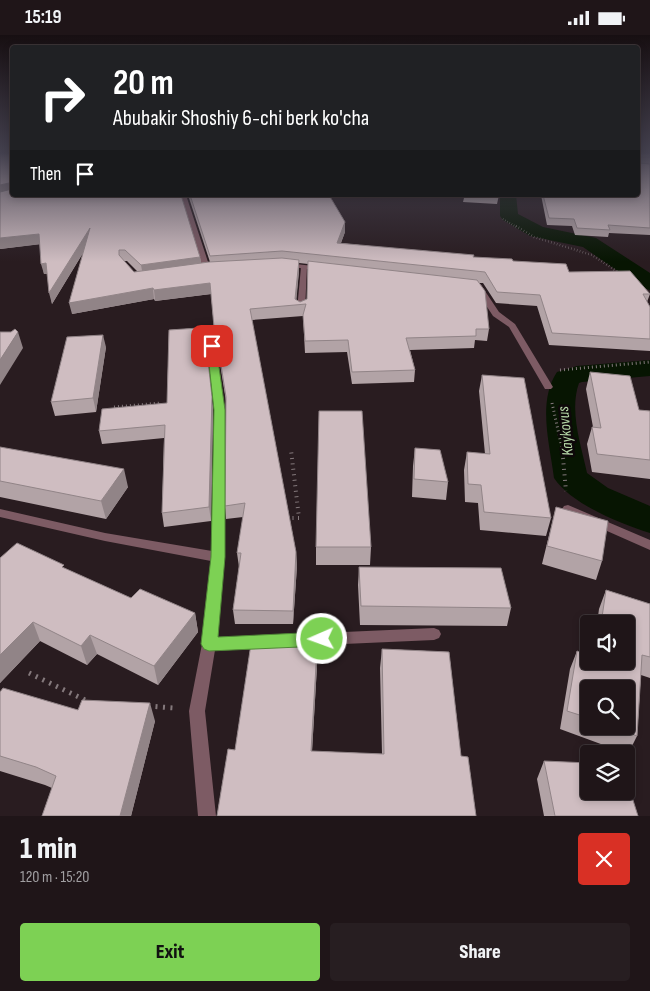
<!DOCTYPE html>
<meta charset="utf-8">
<style>
body{margin:0;font-family:"Sofia Sans Condensed",sans-serif;background:#271e21;color:#f1f3f6;height:100vh;display:flex;flex-direction:column;font-size:19px;white-space:nowrap}
*{box-sizing:border-box;margin:0}
p{font-size:16px;color:#a19fa2}
.icon{flex:none;width:28px;height:28px;fill:none;stroke:currentColor;stroke-width:2;stroke-linecap:round;stroke-linejoin:round}
.map{position:relative;height:781px;overflow:hidden}
.panel{display:flex;flex-direction:column;background:#1f1518;flex:1}
.panel>*{flex:none}
.hud{position:absolute;left:10px;top:10px;width:630px;height:152px;border-radius:5px;box-shadow:0 2px 8px #0003,0 0 0 1px #3c3437;background:#202124;color:#fff;overflow:hidden}
.buttons{position:absolute;left:580px;top:580px;display:grid;gap:10px}
.buttons a{display:grid;place-items:center;width:55px;height:55px;border-radius:5px;background:#1f1518;box-shadow:0 2px 8px #0003,0 0 0 1px #3c3437;font-size:25px}
.pin{position:absolute;display:grid;place-items:center;width:42px;height:42px;color:#fff;margin:-21px;border-radius:10px;box-shadow:0 2px 8px #0006}
.me{position:absolute;width:55px;margin:-28px;rotate:268deg;stroke-linejoin:round;filter:drop-shadow(0 0 4px #0008)}
.turn{display:flex;align-items:center;gap:18px;height:105px;padding:0 20px;font-size:22px}
.turn .icon{width:65px;height:65px;stroke-width:2.5}
.turn b{display:block;font-size:35px;line-height:42px}
.then{display:flex;align-items:center;height:48px;padding:0 20px;background:#0003;gap:10px;font-size:19px}
.round{display:grid;place-items:center;flex:none;width:52px;height:52px;border-radius:5px;background:#271e21}
.summary{display:flex;align-items:center;justify-content:space-between;height:85px;padding:0 20px}
h1{font-size:30px;font-weight:800;line-height:38px}
.action{display:flex;gap:10px;margin-top:auto;padding:10px 20px}
.action a{flex:1;height:58px;border-radius:5px;background:#7dd154;color:#111;font-size:20px;font-weight:800;line-height:58px;text-align:center}
.action a+a{background:#271e21;color:#f1f3f6}
.status{display:flex;justify-content:space-between;align-items:center;height:35px;padding:0 25px;background:#1f1518;direction:ltr}
.status svg{height:14px;fill:currentColor}
.map>svg:first-child{display:block}
.lines{fill:none;stroke-linecap:round;stroke-linejoin:round}
.canal{fill:#071502;fill-rule:evenodd}
.path-far4{stroke:#84797c;stroke-width:2;stroke-dasharray:0.5 2;stroke-linecap:butt}
.path-far3{stroke:#84797c;stroke-width:2.5;stroke-dasharray:0.5 2.5;stroke-linecap:butt}
.path-far2{stroke:#84797c;stroke-width:3;stroke-dasharray:1 3;stroke-linecap:butt}
.path-far1{stroke:#84797c;stroke-width:4;stroke-dasharray:1 4.5;stroke-linecap:butt}
.path{stroke:#84797c;stroke-width:5;stroke-dasharray:2 5.5;stroke-linecap:butt}
.service{fill:#7d5b64;fill-rule:evenodd}
.minor{fill:#7d5b64;fill-rule:evenodd}
.wall{fill:#b2a3a6;fill-rule:evenodd}
.shaded-wall{fill:#918487}
.building{fill:#cfbdc1;stroke:#918487}
.route{fill:#7dd154;stroke:#518837}
.labels{text-anchor:middle;dominant-baseline:central;stroke-width:5;stroke-linejoin:round;paint-order:stroke}
.water-label{font-size:16px;font-style:italic;fill:#b5d6a7;stroke:#0e080a}
</style>
<div class="status"><b>15:19</b><svg viewBox="0 0 49 12"><path d="M0 12V9h3v3zM5 12V6h3v6zM10 12V3h3v9zM15 12V0h3v12zM26 1h20v11H26zM47 4h2v5h-2z"/></svg></div>
<div class="map">
<svg width="650" height="781" viewBox="0 0 650 781">
<rect width="100%" height="100%" fill="#291c20"/>
<g class="lines">
<path class="canal" d="M500 160H516L518 179 543 192 596 203 650 238V255L642 253 583 212 530 201 503 185 500 181Z
M650 325V341L582 347 579 348C569 376 581 410 587 438L608 453 650 471V498C621 489 571 469 554 443 550 410 537 367 557 337L577 331Z"/>
<path class="path-far4" d="M503 184 518 193"/>
<path class="path-far3" d="M516 191 534 202 592 220 618 237"/>
<path class="path-far2" d="M560 335 650 327
M552 368 562 413
M114 372 161 368 160 373"/>
<path class="path-far1" d="M562 412 566 456
M287 483H299L291 415"/>
<path class="path" d="M29 638 85 665
M148 671 174 673"/>
<path class="service" d="M304 230 307 232 305 275 301 277 297 275 301 232Z
M434 593 439 595 441 599 439 603 434 605 209 615 204 613 202 609 204 605 209 603Z"/>
<path class="minor" d="M180 160H186L210 233 214 234V236L207 237 203 235Z
M287 228 322 232 326 234 322 236 285 231 284 230Z
M475 250H481L499 277 515 289 553 352 551 354H545L509 292 493 281 474 252Z
M212 308 216 311 225 375 224 522 216 609 205 676 216 781H198L189 676 202 609 211 526 105 506 0 482V474L105 498 212 516 215 375 208 311Z
M568 470 650 505V515L564 477 562 474 564 471Z"/>
</g>
<path class="wall" d="M0 118H12V160L200 222 201 228 210 227 188 160H329L345 197 341 208 513 226 569 237 650 259 647 267 650 272V316L549 310 537 271 496 268 483 248H479L489 294 487 306 475 305 474 313 410 315 415 335 414 347 352 349 347 317 305 318 303 281 252 285 296 517 297 531 293 589H235L233 575 239 532 237 518 243 482 226 484 225 471 226 366 217 310 212 306 206 311 213 375 211 486 164 492 162 478 164 403 102 409 99 396 167 368 169 295 214 292 211 259 155 266 154 264 72 279 83 218 52 269 47 239H44L40 209 0 214ZM124 226H127L138 237H134ZM299 228 308 229 307 264 300 267 296 265 299 236Z
M638 118H650V200L609 198 608 202 575 200 572 191 547 190 541 160H638Z
M410 160H499L497 169 463 167 464 163Z
M106 312 96 377 55 381 51 367Z
M590 337 639 375 650 376V444L592 437 587 409 592 392H593L586 354Z
M482 340 551 483 546 501 480 495 478 468 465 467 464 435 467 417 485 419 479 356Z
M0 412 128 452 106 484 0 462Z
M415 413 448 447 446 465 412 462 413 431Z
M556 472 602 526 596 545 542 529Z
M316 512H371L370 530H316Z
M0 523 66 534 131 563 195 578 198 597 158 650 97 619 87 630 40 606 0 648Z
M359 532 511 573 507 591 360 590 358 550Z
M606 555 650 569V643L641 640 637 701 628 719 560 694 570 634 577 616 589 626H626V589H597L599 574ZM589 654 626 691H589Z
M251 609 317 613V631L312 716 382 719 380 633 382 614 449 617 461 721 468 722 476 781H217L228 714 235 715Z
M0 657 78 675 155 686 131 781H42L52 753 45 750 0 736Z
M544 726 638 781H544L537 744Z"/>
<path class="shaded-wall" d="M9 148 12 157 0 159V150Z
M345 187V197L337 218V208Z
M90 193 92 203 52 269 49 258Z
M39 199 42 209 0 214V203Z
M200 222 202 232 143 241 141 230Z
M299 225V236L296 270 295 264Z
M46 228 49 239H44L41 229Z
M210 248 211 259 155 266 154 255Z
M153 253 154 264 72 279 69 268Z
M211 294 212 306 206 311 213 375 211 486 209 472 205 299Z
M18 297 23 313 0 350V325Z
M103 300 106 312 96 377 93 363Z
M124 434 128 452 106 484 101 466Z
M296 517 297 531 293 589V576Z
M195 578 198 597 158 650 154 631Z
M33 587 40 606 0 648V620Z
M90 600 97 619 87 630 81 611Z
M317 613V631L311 734V716Z
M150 668 155 686 131 781H120Z"/>
<path class="building" d="M0 118H12V149L9 148 0 150Z
M638 118H650V122H638L639 128 650 129V193L608 190 610 195 577 193 574 184 549 183 543 160H638Z
M12 154V160H181L200 222 141 230 125 215H119V220L134 237 209 227 282 223 299 225 295 264 300 267 307 264 308 226 477 245 485 256 489 294H476V301L406 303 415 335 352 337 348 305 305 306 303 280 306 269 250 274 296 517 293 576 233 575 241 518H237L245 468 225 471 226 362 216 298 211 294 205 299 212 362 209 472 162 478 165 390 99 396 102 374 167 368 169 295 214 292 210 248 154 255 153 253 69 268 90 193 49 258 46 228 41 229 39 199 0 203V157Z
M190 160H329L345 187 337 208 474 220 473 222 512 224 513 226 566 229 569 237 630 236 650 259H643L650 272V304L552 298 540 260 497 257 485 237 282 216 210 221Z
M15 294 18 297 0 325V297H11Z
M103 300 93 363 51 367 67 302Z
M590 337 630 341 639 375 650 376V425L597 419 592 392 601 393Z
M482 340 524 343 551 483 484 477 481 450 468 449 467 417 490 419Z
M319 376H362L371 512H316Z
M0 412 124 434 101 466 0 446Z
M415 413 440 415 448 447 414 444Z
M556 472 608 486 602 526 547 511Z
M17 508 64 530 62 532 131 563 140 554 195 578 154 631 90 600 81 611 33 587 0 620V523Z
M359 532 501 533 511 573 361 571Z
M606 555 650 569V622L642 620 637 701 611 691H626V654H589V683L567 676 577 616 589 620V626H626V589H601Z
M251 609 317 613 311 716 384 719 382 614 449 617 461 721 468 722 476 781H217L228 714 235 715Z
M3 653 78 675 82 665 150 668 120 781H42L56 741 36 732 0 721V657Z
M544 726 589 728V756H626V743L638 781H555Z"/>
<linearGradient id="sky" x2="0" y2="1"><stop stop-color="#170f12"/><stop offset="0.52" stop-color="#43404e"/><stop offset="1" stop-color="#43404e" stop-opacity="0"/></linearGradient>
<rect width="650" height="227" fill="url(#sky)"/>
<path class="route" d="M212 308 216 311 225 375V522L218 602 322 597 327 599 330 604 327 609 322 611 209 616 204 614 201 609 211 522 214 375 207 311Z"/>
<g class="labels">
<g class="water-label">
<text transform="translate(566 396) rotate(-96)">Kaykovus</text>
</g>
</g>
</svg>
<div class="buttons">
<a><svg class="icon" aria-label="sound" viewBox="0 0 24 24"><path d="M4 9h4l5-4v14l-5-4H4zM17 9q2 3 0 6"/></svg></a>
<a><svg class="icon" aria-label="search" viewBox="0 0 24 24"><circle cx="10" cy="10" r="6"/><path d="M15 15l6 6"/></svg></a>
<a><svg class="icon" aria-label="layers" viewBox="0 0 24 24"><path d="M12 4l9 5-9 5-9-5zM3 14l9 5 9-5"/></svg></a>
</div>
<div class="pin" style="left:212px;top:311px;background:#d93025"><svg class="icon" aria-label="arrive" viewBox="0 0 24 24"><path d="M6 21V4h12l-3 4 3 4H6"/></svg></div>
<svg class="me" style="left:322px;top:604px" viewBox="-20 -20 40 40"><circle r="17" fill="#7dd154" stroke="#fff" stroke-width="3"/><path d="M0-11L8 9 0 5-8 9z" fill="#fff"/></svg>
<div class="hud">
<div class="turn"><svg class="icon" aria-label="right" viewBox="0 0 24 24"><path d="M7 20v-9h11M14 6l5 5-5 5"/></svg><div><b>20 m</b>Abubakir Shoshiy 6-chi berk ko'cha</div></div>
<div class="then">Then<svg class="icon" aria-label="arrive" viewBox="0 0 24 24"><path d="M6 21V4h12l-3 4 3 4H6"/></svg></div>
</div>
</div>
<section class="panel">
<div class="summary"><div><h1>1 min</h1><p>120 m · 15:20</p></div><a class="round" style="background:#d93025;color:#fff"><svg class="icon" aria-label="close" viewBox="0 0 24 24"><path d="M6 6l12 12M18 6L6 18"/></svg></a></div>
<div class="action"><a>Exit</a><a>Share</a></div>
</section>
